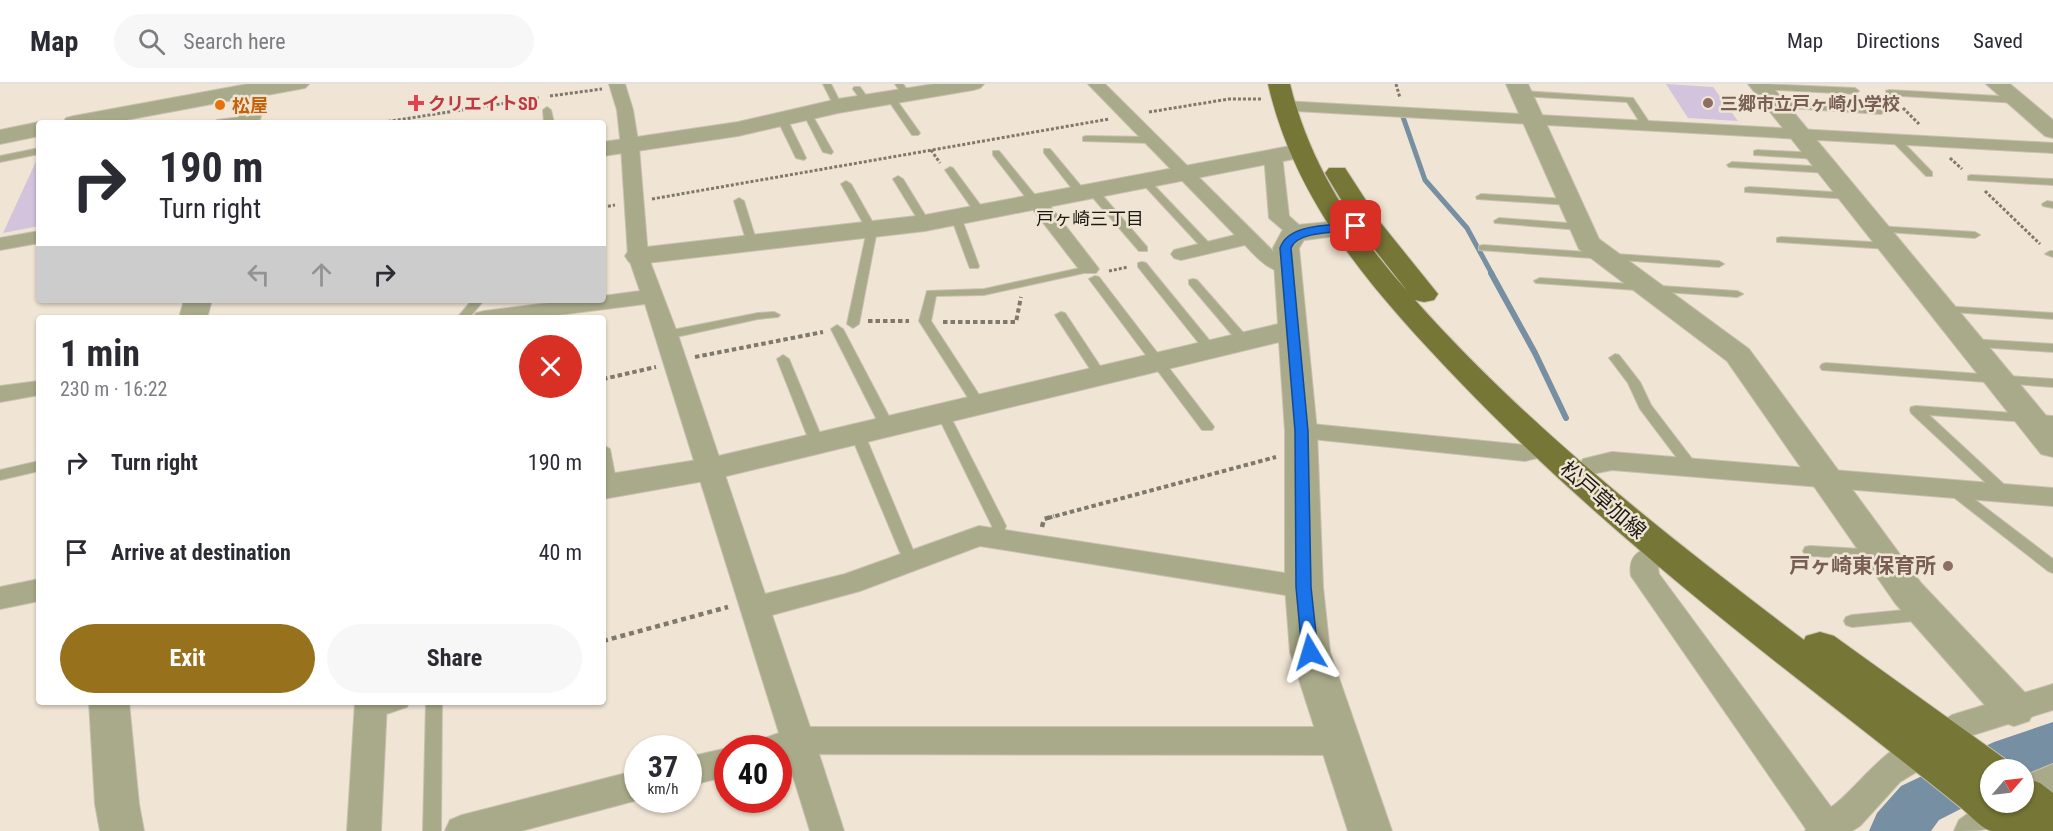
<!DOCTYPE html>
<meta charset="utf-8">
<style>
body{margin:0;font-family:"Roboto Condensed","Noto Sans JP",sans-serif;background:#f7f7f7;color:#2b2b33;height:100vh;display:flex;flex-direction:column;font-size:22px;white-space:nowrap}
*{box-sizing:border-box;margin:0}
p{font-size:20px;color:#7c7c81}
.icon{flex:none;width:33px;height:33px;fill:none;stroke:currentColor;stroke-width:2;stroke-linecap:round;stroke-linejoin:round}
.map{position:relative;flex:1;overflow:hidden}
.panel{position:absolute;left:36px;top:231px;width:570px;height:390px;display:flex;flex-direction:column;background:#fff;border-radius:6px;box-shadow:0 2px 4px #0004}
.panel>*{flex:none}
.hud{position:absolute;left:36px;top:36px;width:570px;height:183px;border-radius:6px;box-shadow:0 2px 4px #0004;background:#fff;color:#2b2b33;overflow:hidden}
.needle{width:39px;rotate:62deg}
.tools{position:absolute;left:1980px;top:675px;display:grid;gap:12px}
.tools a{display:grid;place-items:center;width:54px;height:54px;border-radius:50%;background:#fff;box-shadow:0 2px 4px #0004;font-size:30px}
.speed{position:absolute;left:624px;top:651px;display:flex;gap:12px;font-size:30px;font-weight:700;text-align:center}
.speed>*{display:grid;place-content:center;width:78px;height:78px;border-radius:50%;background:#fff;box-shadow:0 2px 4px #0004;line-height:1}
.speed small{font-size:15px;font-weight:400}
.speed .limit{border:9px solid #d22;background:#fff;color:#111}
.pin{position:absolute;display:grid;place-items:center;width:51px;height:51px;color:#fff;margin:-26px;border-radius:12px;box-shadow:0 3px 9px #0006}
.me{position:absolute;width:66px;margin:-33px;rotate:353deg;stroke-linejoin:round;filter:drop-shadow(0 0 4px #0008)}
.turn{display:flex;align-items:center;gap:21px;height:126px;padding:0 24px;font-size:27px}
.turn .icon{width:78px;height:78px;stroke-width:2.5}
.turn b{display:block;font-size:42px;line-height:51px}
.lanes{display:flex;align-items:center;height:57px;padding:0 24px;background:#0003;justify-content:center;gap:30px;direction:ltr}
.lanes .off{opacity:.35}
.round{display:grid;place-items:center;flex:none;width:63px;height:63px;border-radius:32px;background:#f7f7f7}
.summary{display:flex;align-items:center;justify-content:space-between;height:102px;padding:0 24px}
h1{font-size:36px;font-weight:700;line-height:45px}
.action{display:flex;gap:12px;margin-top:auto;padding:12px 24px}
.action a{flex:1;height:69px;border-radius:36px;background:#97711b;color:#fff;font-size:24px;font-weight:700;line-height:69px;text-align:center}
.action a+a{background:#f7f7f7;color:#2b2b33}
ul{padding:0;list-style:none}
li{display:flex;align-items:center;gap:18px;height:90px;padding:0 24px}
li div{flex:1}
li b{display:block;font-size:22px}
li em{font-style:normal}
header{display:flex;align-items:center;gap:36px;box-sizing:border-box;height:84px;padding:0 30px;background:#fff;border-bottom:2px solid #e1e1e2}
header strong{font-size:28px}
nav{display:flex;gap:33px;margin-inline-start:auto;font-size:21px}
.search{width:420px;height:54px;background:#f7f7f7;display:flex;align-items:center;gap:15px;box-sizing:border-box;padding:0 21px;border-radius:33px;color:#7c7c81;font-size:22px}
.map>svg:first-child{display:block}
.lines{fill:none;stroke-linecap:round;stroke-linejoin:round}
.stream-far1{stroke:#768fa2;stroke-width:5}
.stream{stroke:#768fa2;stroke-width:6}
.river{fill:#768fa2;fill-rule:evenodd}
.building{fill:#d4c3dd}
.service-casing{stroke:#cac0b1;stroke-width:2}
.minor-casing{stroke:#cac0b1;stroke-width:2}
.tertiary-casing{stroke:#cac0b1;stroke-width:2}
.primary-casing{stroke:#cac0b1;stroke-width:2}
.path-far2{stroke:#7f786d;stroke-width:3;stroke-dasharray:3 2;stroke-linecap:butt}
.path-far1{stroke:#7f786d;stroke-width:4;stroke-dasharray:4.5 3;stroke-linecap:butt}
.path{stroke:#7f786d;stroke-width:4.5;stroke-dasharray:5 4;stroke-linecap:butt}
.service{fill:#a9aa89;fill-rule:evenodd}
.minor{fill:#a9aa89;fill-rule:evenodd}
.tertiary{fill:#a9aa89;fill-rule:evenodd}
.primary{fill:#767636;fill-rule:evenodd}
.route{fill:#1a73e8;stroke:#114b97;stroke-width:1.5}
.health-dot{fill:#e0444e;stroke:#f0e5d4;stroke-width:2}
.education-dot{fill:#8d6e63;stroke:#f0e5d4;stroke-width:2}
.food-dot{fill:#e8710a;stroke:#f0e5d4;stroke-width:2}
.labels{text-anchor:middle;dominant-baseline:central;stroke-width:5;stroke-linejoin:round;paint-order:stroke}
.far-health-label{font-size:18px;font-weight:bold;fill:#be3a42;stroke:#f0e5d4;text-anchor:start}
.far-education-label{font-size:18px;font-weight:bold;fill:#785e54;stroke:#f0e5d4;text-anchor:start}
.far-food-label{font-size:18px;font-weight:bold;fill:#c56008;stroke:#f0e5d4;text-anchor:start}
.far-neighbourhood-label{font-size:18px;fill:#1d1a13;stroke:#f0e5d4}
.street-label{font-size:21px;fill:#1d1a13;stroke:#f0e5d4}
.education-label{font-size:21px;font-weight:bold;fill:#785e54;stroke:#f0e5d4;text-anchor:end}
</style>
<header>
<strong>Map</strong>
<div class="search"><svg class="icon" aria-label="search" viewBox="0 0 24 24"><circle cx="10" cy="10" r="6"/><path d="M15 15l6 6"/></svg>Search here</div>
<nav><a>Map</a><a>Directions</a><a>Saved</a></nav>
</header>
<div class="map">
<svg width="2053" height="747" viewBox="0 0 2053 747">
<rect width="100%" height="100%" fill="#f0e5d4"/>
<g class="lines">
<path class="stream-far1" d="M1403 33 1425 96 1467 144 1492 190"/>
<path class="stream" d="M1491 189 1535 269 1566 334"/>
<path class="river" d="M2053 638V682L2024 694V686H1990V710L1939 736 1931 747H1869L1877 729 1901 702 1994 658Z"/>
</g>
<path class="building" d="M1666 0 1713 3 1738 37 1688 34Z
M39 72V142L3 149 38 73Z"/>
<g class="lines">
<g class="service-casing">
<path id="service" d="M823 0H831L842 22 841 24H835Z
M895 0H903L911 11 910 13H904Z
M1761 0 1855 4 1859 7 1855 10 1758 5 1757 3Z
M854 3H860L870 17 869 19H863L853 5Z
M1889 6 2017 13 2021 16 2017 19 1886 11V7Z
M1522 7 1633 14 1651 41 1643 43 1627 18 1519 12V8Z
M887 11H893L920 49 918 51H912L886 13Z
M1776 18 1881 24 1885 27 1881 30 1773 23 1772 21Z
M547 23 551 26 554 39H544L543 26Z
M804 27 811 29 833 68 831 70 823 68 803 29Z
M249 32 252 33V37L212 39 217 36Z
M782 32 787 35 806 74 804 76 796 74 777 35Z
M1086 52 1151 53 1156 56 1151 59 1083 57V53Z
M1892 53H1898L1932 88V92H1926L1892 57Z
M39 64V70L0 78V72Z
M1044 65H1050L1085 107V111H1077L1044 69Z
M1757 66 1817 69 1822 72 1817 75 1754 71V67Z
M993 67H999L1039 116V120H1031L993 71Z
M1732 78 1829 83 1834 86 1829 89 1729 83 1727 81Z
M950 83 953 84 984 126V130H976L945 86Z
M1971 91 2053 95V101L1968 96V92Z
M898 92 903 95 930 139 929 141 925 142 920 139 893 95Z
M1144 93 1147 94 1212 162V166H1204L1141 98 1139 96Z
M846 97 851 100 877 146 859 240 853 244 847 240 867 146 841 100Z
M1092 103 1096 104 1147 163V167H1139L1088 108 1087 106Z
M1749 103 1849 109 1854 112 1849 115 1745 108V104Z
M1481 110 1569 115 1574 118 1569 121 1477 115 1476 113Z
M739 114 744 117 757 159 756 161H748L747 159 734 117Z
M2047 117 2053 118V124L2043 122 2042 120Z
M956 130 961 133 979 182 978 184H970L969 182 951 133Z
M1499 134 1580 140 1585 143 1580 146 1495 139 1494 137Z
M1876 142 1975 148 1980 151 1975 154 1872 147V143Z
M1781 153 1889 159 1894 162 1889 165 1777 158V154Z
M1483 161 1719 177 1724 180 1719 183 1479 166V162Z
M2050 167H2053V173L2045 170Z
M1142 178 1146 179 1214 262 1216 265 1214 268H1206L1138 183V179Z
M1089 182 1093 183V187L984 211 936 212 931 237 985 320 984 323H974L919 237 927 207 984 205Z
M1095 192 1099 193 1212 340 1214 343 1212 346H1202L1089 195Z
M1540 194 1737 207 1743 210 1737 213 1536 199 1534 197Z
M1193 195 1197 196 1247 253 1249 256 1247 259H1239L1189 200V196Z
M472 216H484L469 234H457Z
M1942 222 2053 229V235L1938 227 1936 225 1938 223Z
M774 228 780 231 778 233 758 235 667 255 661 251 667 247 758 229Z
M1061 228 1065 229 1106 291 1104 294 1100 295 1094 291 1055 231Z
M837 241 843 245 894 342 892 345 887 346 880 342 831 245Z
M1969 255 2053 260V268L1965 262 1963 259 1965 256Z
M1615 270 1619 271 1640 298 1651 321 1696 380 1698 383 1696 386H1686L1640 325 1628 299 1609 274Z
M783 271 789 275 824 359 822 362H812L810 359 777 275Z
M1826 279 2053 295V303L1822 286 1820 283 1822 280Z
M1916 322 2053 332V340L1929 331 2010 406 2012 409 2010 412H2000L1911 329 1910 326 1911 323Z
M942 324 948 328 1006 442 1000 458H990L988 454 992 442 936 328Z
M857 345 864 349 913 466 911 470H901L899 466 850 349Z
M603 361 610 365 617 402 610 407 605 405 603 402Z
M39 377V387L0 396V386Z
M1952 400 1957 402 2053 475V489L2048 487 1947 408 1945 405Z
M1810 462 1879 466 1884 467 1886 471 1884 475 1879 476 1810 472 1805 471 1803 467 1805 463Z
M1925 524 1930 526 1933 530 1930 534 1925 536 1852 543 1846 541 1844 537 1846 533 1852 531Z
M375 618H409L407 623C395 627 377 635 365 631L363 626 365 621Z
M426 618H442L441 747H423Z"/>
</g>
<g class="minor-casing">
<path id="minor" d="M609 0H625L633 26 639 63 648 172 678 251 765 510 845 490 979 442 1304 492 1314 495 1318 503 1314 511 1304 514 980 462 860 507 772 531 810 643H1338L1349 647 1354 657 1349 667 1338 671 819 670 844 747H810L788 676 778 678V664H761L765 654 779 649 645 220 534 234H473L476 229 484 227 572 216H603V212L640 207 628 172 621 63 617 26Z
M1088 0H1105L1277 171 1294 179 1297 183 1294 187C1274 193 1258 175 1245 161L1181 176 1174 174 1171 170 1174 166 1235 151Z
M1283 17 2053 59V69L1277 26 1275 22 1277 18Z
M1273 66 1282 71 1289 132 1308 149 1305 153H1291L1269 134 1264 71Z
M1037 112 1044 114 1096 181 1099 185 1096 189H1082L1027 118Z
M39 147V159L0 166V154Z
M39 297V311L0 318V302Z
M1301 339 1525 361 1545 356 1554 358 1558 364 1554 370 1525 377 1292 353 1289 347 1292 341Z
M1612 368 2053 404V422L1612 386 1592 390 1583 387 1579 381 1583 375Z
M1663 459 1673 462 1677 469 1673 476 1658 484 1659 490 1831 723C1854 709 1896 645 1928 656L1932 644 1952 631 2053 600V626L1973 651 1943 668 1936 665 1933 678 1900 698 1860 742 1852 747H1805L1806 745 1631 492C1627 468 1643 465 1663 459Z
M39 495V517L0 525V503Z
M355 618H387L381 747H347Z
M728 664H730H728V692L688 702V673Z
M2053 680V710L2036 723 2024 727 2013 723 2015 727C2003 747 1979 747 1954 747L1959 736 1986 716 2024 718V692Z
M638 686V716L521 747H445L450 736 462 731Z"/>
</g>
<g class="tertiary-casing">
<path id="tertiary" d="M248 0H309L305 4 267 11 259 39H237L244 14 110 39H63L66 34 74 32Z
M934 0H984L980 4 973 6 838 29 738 52 603 72V58L738 38 838 15Z
M1506 0H1528L1599 155 1749 265 1921 499 2029 613 2035 625 2029 637 2014 642 1999 637 1895 519 1727 277 1579 165Z
M1748 0H1770L2053 340V373L2041 370Z
M1986 0H2010L2053 36V54L2045 52Z
M39 38 42 39H39V52L0 60V46Z
M1301 60 1309 62 1313 67 1309 72 925 147 638 180 629 178 625 172 629 166 638 164 925 131Z
M1369 134 1378 137 1382 142 1378 147 1304 156 1299 164 1317 347 1323 503 1330 568 1392 747H1348L1290 568 1285 503V347L1279 258 710 396 603 415V391L710 374 1278 240 1273 164 1282 147 1298 141Z
M184 216H212L207 234H179Z
M89 618H129L139 720 144 747H100L95 720Z"/>
</g>
<g class="primary-casing">
<path id="primary" d="M1268 0H1290C1310 81 1353 146 1408 208L1360 147 1325 89 1329 84H1345L1380 138 1438 210 1434 216 1424 218 1415 216C1530 345 1667 452 1804 556L1806 552 1820 548 1834 552 2005 675 2010 686H1990V718H2024V693L2040 699 2053 709V747C2036 747 2007 747 1991 747 1981 744 1969 730 1960 723 1927 696 1893 670 1859 643 1720 535 1582 425 1460 298 1376 210 1296 122 1268 0Z"/>
</g>
<path class="path-far2" d="M1396 0 1400 14
M550 12 602 5
M1903 24 1919 40
M1149 28 1229 15H1263
M378 39 539 14
M931 66 940 79
M1950 74 1962 85
M1985 107 2040 160
M652 115 1109 35
M603 123 615 121
M1109 187 1128 183"/>
<path class="path-far1" d="M868 237H909
M943 238H1016L1021 213
M695 273 823 248
M603 295 656 283
M1048 434 1276 373"/>
<path class="path" d="M1042 443 1044 435 1054 432
M603 557 728 523"/>
<use href="#service" class="service"/>
<use href="#minor" class="minor"/>
<use href="#tertiary" class="tertiary"/>
<use href="#primary" class="primary"/>
</g>
<path class="route" d="M1356 139 1361 142 1360 145C1342 149 1297 146 1291 164L1308 347 1311 503 1318 568 1310 575 1302 568 1296 503 1295 347 1280 164C1289 138 1333 142 1356 139Z"/>
<path class="health-dot" d="M413 10h6v6h6v6h-6v6h-6v-6h-6v-6h6z"/>
<g class="education-dot">
<circle cx="1708" cy="19" r="6"/>
<circle cx="1948" cy="482" r="6"/>
</g>
<circle class="food-dot" cx="220" cy="21" r="6"/>
<g class="labels">
<g class="far-health-label">
<text x="428" y="19">クリエイトSD</text>
</g>
<g class="far-education-label">
<text x="1720" y="19">三郷市立戸ヶ崎小学校</text>
</g>
<g class="far-food-label">
<text x="232" y="21">松屋</text>
</g>
<g class="far-neighbourhood-label">
<text x="1090" y="134">戸ヶ崎三丁目</text>
</g>
<g class="street-label">
<text transform="translate(1603 416) rotate(41)">松戸草加線</text>
</g>
<g class="education-label">
<text x="1936" y="482">戸ヶ崎東保育所</text>
</g>
</g>
</svg>
<div class="tools">
<a><svg class="needle" viewBox="-14 -14 28 28"><path d="M0-13l5 13h-10z" fill="#e53935"/><path d="M0 13l5-13h-10z" fill="#7c7c81"/></svg></a>
</div>
<div class="speed"><div>37<small>km/h</small></div><div class="limit">40</div></div>
<div class="pin" style="left:1356px;top:142px;background:#d93025"><svg class="icon" aria-label="arrive" viewBox="0 0 24 24"><path d="M6 21V4h12l-3 4 3 4H6"/></svg></div>
<svg class="me" style="left:1310px;top:568px" viewBox="-20 -20 40 40"><path d="M0-17L14 15 0 8-14 15z" fill="#1a73e8" stroke="#fff" stroke-width="4"/></svg>
<div class="hud">
<div class="turn"><svg class="icon" aria-label="right" viewBox="0 0 24 24"><path d="M7 20v-9h11M14 6l5 5-5 5"/></svg><div><b>190 m</b>Turn right</div></div>
<div class="lanes"><svg class="icon off" aria-label="left" viewBox="0 0 24 24"><path d="M17 20v-9H6M10 6l-5 5 5 5"/></svg><svg class="icon off" aria-label="ahead" viewBox="0 0 24 24"><path d="M12 20V5M6 11l6-6 6 6"/></svg><svg class="icon" aria-label="right" viewBox="0 0 24 24"><path d="M7 20v-9h11M14 6l5 5-5 5"/></svg></div>
</div>
<section class="panel">
<div class="summary"><div><h1>1 min</h1><p>230 m · 16:22</p></div><a class="round" style="background:#d93025;color:#fff"><svg class="icon" aria-label="close" viewBox="0 0 24 24"><path d="M6 6l12 12M18 6L6 18"/></svg></a></div>
<ul>
<li><svg class="icon" aria-label="right" viewBox="0 0 24 24"><path d="M7 20v-9h11M14 6l5 5-5 5"/></svg><div><b>Turn right</b></div><em>190 m</em></li>
<li><svg class="icon" aria-label="arrive" viewBox="0 0 24 24"><path d="M6 21V4h12l-3 4 3 4H6"/></svg><div><b>Arrive at destination</b></div><em>40 m</em></li>
</ul>
<div class="action"><a>Exit</a><a>Share</a></div>
</section>
</div>
